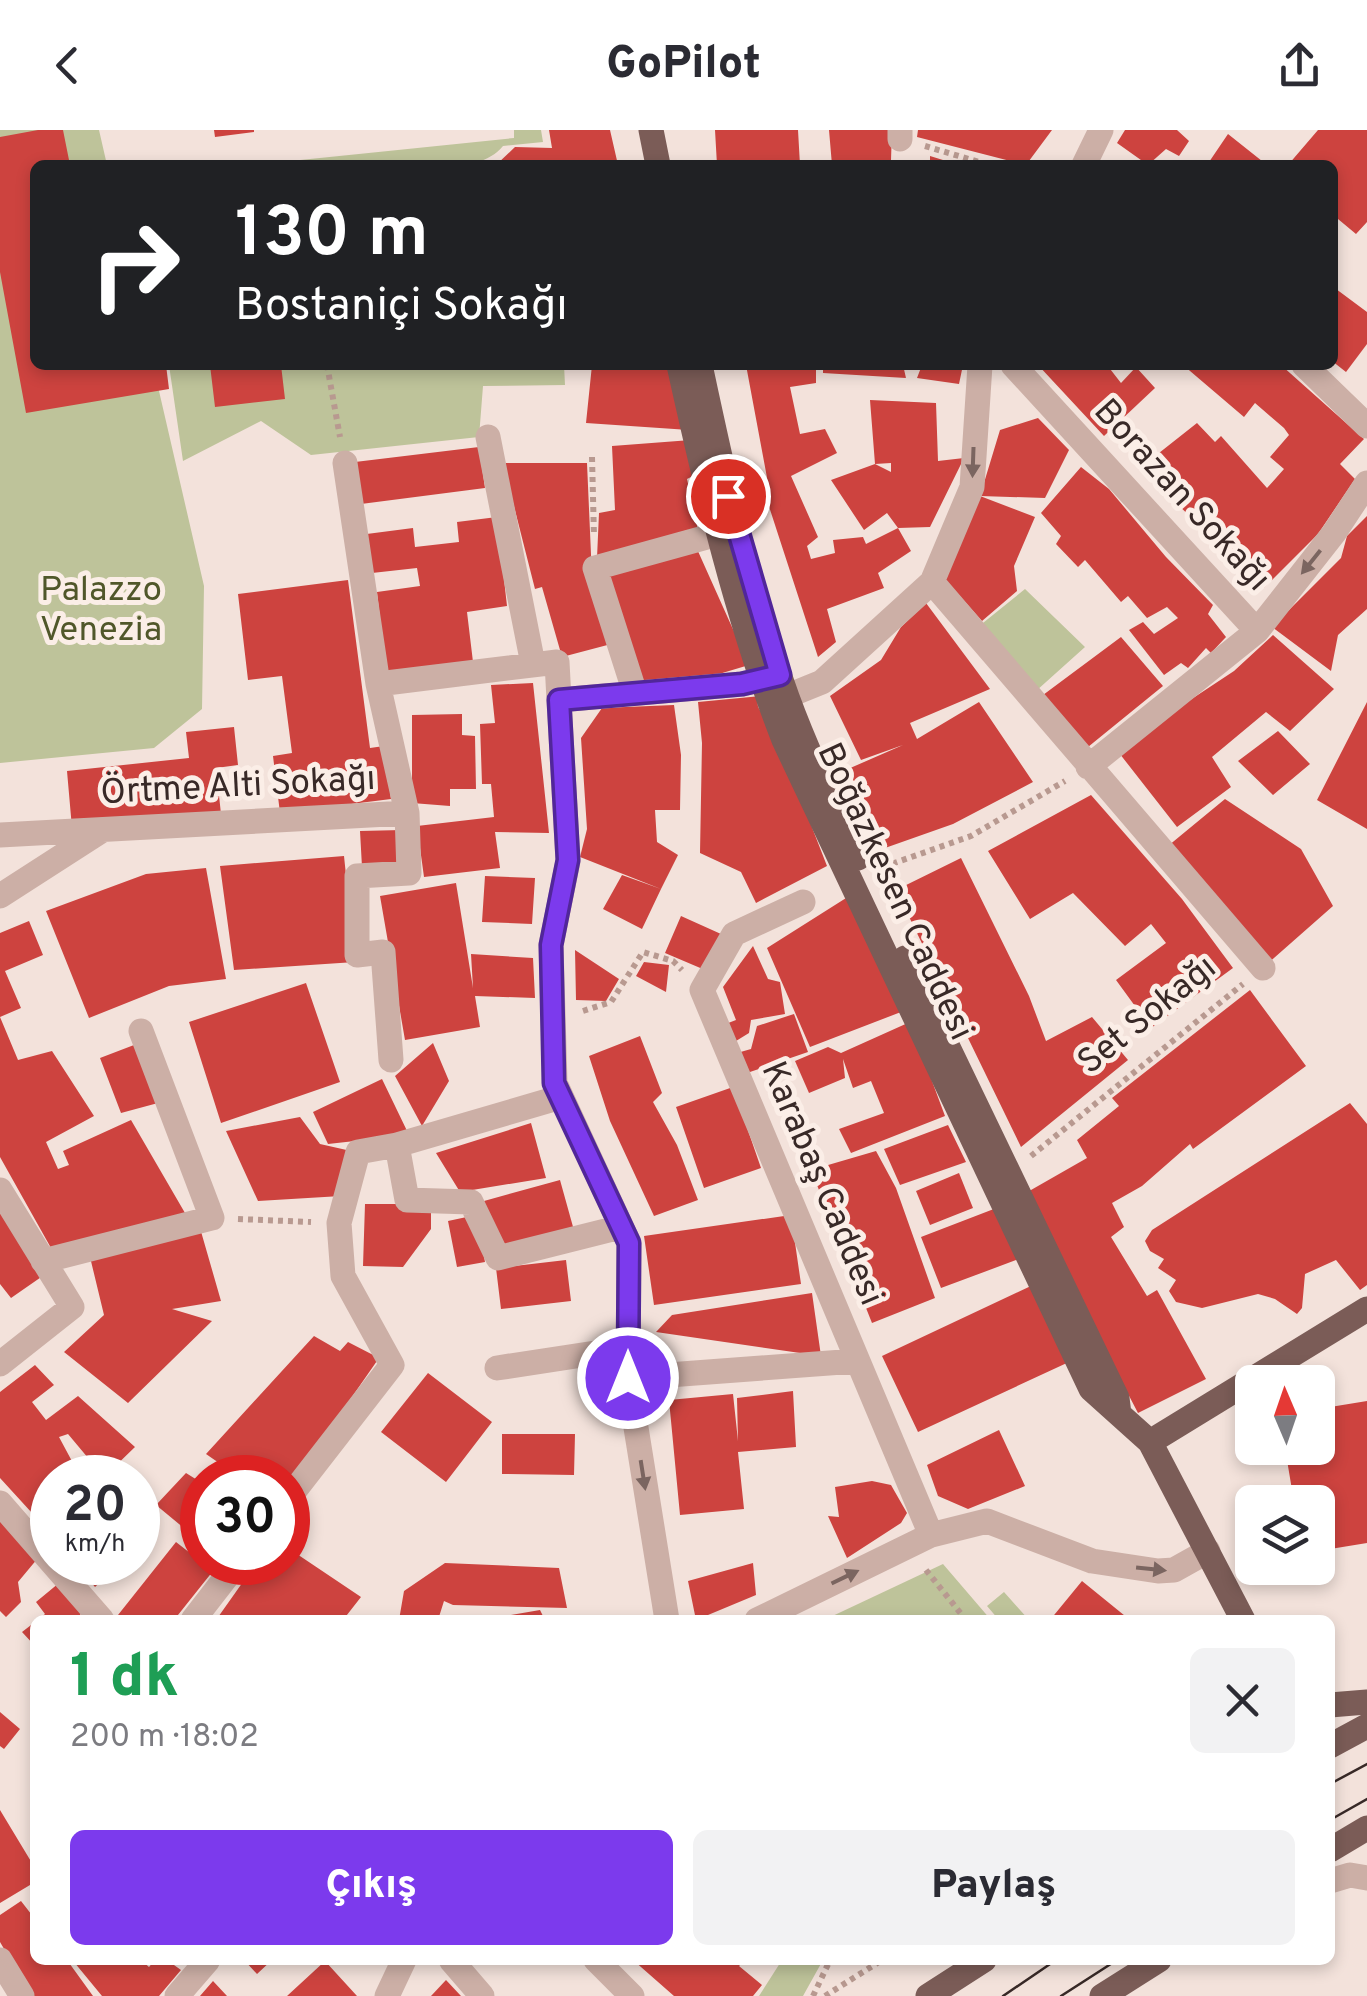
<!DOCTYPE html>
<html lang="tr">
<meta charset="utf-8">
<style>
body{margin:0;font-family:Overpass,sans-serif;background:#f2f2f3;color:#2b2b33;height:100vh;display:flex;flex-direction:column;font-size:38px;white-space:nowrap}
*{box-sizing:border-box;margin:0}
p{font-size:32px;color:#7c7c81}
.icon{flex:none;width:55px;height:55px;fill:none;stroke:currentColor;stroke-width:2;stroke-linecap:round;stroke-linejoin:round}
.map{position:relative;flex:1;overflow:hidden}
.sheet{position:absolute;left:30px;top:1485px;width:1305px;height:350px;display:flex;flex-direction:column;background:#fff;border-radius:15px;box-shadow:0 5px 15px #0003}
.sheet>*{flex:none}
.banner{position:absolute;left:30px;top:30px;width:1308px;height:210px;border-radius:15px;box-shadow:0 5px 15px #0003;background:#202124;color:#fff;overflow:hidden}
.needle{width:65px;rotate:358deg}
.buttons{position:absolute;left:1235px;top:1235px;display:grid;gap:20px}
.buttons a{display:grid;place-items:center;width:100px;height:100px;border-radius:15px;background:#fff;box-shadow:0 5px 15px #0003;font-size:50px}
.speed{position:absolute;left:30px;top:1325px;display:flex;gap:20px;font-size:50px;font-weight:700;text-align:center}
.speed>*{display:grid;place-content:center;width:130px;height:130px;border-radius:50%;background:#fff;box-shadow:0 5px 15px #0003;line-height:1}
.speed small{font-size:25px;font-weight:400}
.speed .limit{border:15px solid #d22;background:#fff;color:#111}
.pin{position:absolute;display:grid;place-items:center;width:85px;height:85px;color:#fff;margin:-42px;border:5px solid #fff;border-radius:50%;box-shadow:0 2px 10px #0007}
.me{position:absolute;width:110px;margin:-55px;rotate:0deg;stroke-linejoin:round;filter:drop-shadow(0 0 8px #0008)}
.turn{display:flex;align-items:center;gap:35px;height:210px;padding:0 40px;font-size:45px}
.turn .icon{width:130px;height:130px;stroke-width:2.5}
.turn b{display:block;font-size:70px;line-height:85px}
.round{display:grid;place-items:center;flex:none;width:105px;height:105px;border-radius:15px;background:#f2f2f3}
.headline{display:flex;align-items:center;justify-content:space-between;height:170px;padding:0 40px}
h1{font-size:60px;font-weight:800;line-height:75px;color:#1e9e55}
.primary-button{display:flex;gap:20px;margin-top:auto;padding:20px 40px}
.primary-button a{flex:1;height:115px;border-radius:15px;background:#7c3aed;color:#fff;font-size:40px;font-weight:800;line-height:115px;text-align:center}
.primary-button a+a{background:#f2f2f3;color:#2b2b33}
header{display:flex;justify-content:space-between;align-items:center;height:130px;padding:0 40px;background:#fff;font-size:45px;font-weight:800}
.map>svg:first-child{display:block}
.green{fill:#bec39a}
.building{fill:#cd433f}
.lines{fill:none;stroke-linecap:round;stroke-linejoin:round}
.path{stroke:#b89990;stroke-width:6;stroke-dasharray:5 5;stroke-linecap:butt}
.minor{stroke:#ccafa6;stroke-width:25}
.major{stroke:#7b5c57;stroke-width:25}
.tram{stroke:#382927;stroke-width:2.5}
.oneway{fill:#7b6560}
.route-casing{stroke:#51269a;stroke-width:25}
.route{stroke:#7c3aed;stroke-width:18}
.labels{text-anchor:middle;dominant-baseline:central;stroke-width:10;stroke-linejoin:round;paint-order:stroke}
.street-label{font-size:35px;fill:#382927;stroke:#fbeee7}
.park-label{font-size:35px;fill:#50572a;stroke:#fbeee7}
</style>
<header><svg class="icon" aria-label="back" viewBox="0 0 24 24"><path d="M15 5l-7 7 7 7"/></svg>GoPilot<svg class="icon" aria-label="share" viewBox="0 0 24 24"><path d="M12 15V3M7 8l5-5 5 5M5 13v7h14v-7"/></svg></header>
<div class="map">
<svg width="1367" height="1866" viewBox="0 0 1367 1866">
<rect width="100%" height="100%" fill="#f3e2db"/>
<path class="green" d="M0 0H99L107 35H35V235H153L204 456 202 579 154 618 0 633Z
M514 0H541L543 12 503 16C483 41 437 37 407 35 399 34 393 30 385 30 340 33 297 35 252 35L514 8Z
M169 235H564L565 255 483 256 479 307 311 325 261 291 183 331Z
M1025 459 1085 517 1036 561 978 497Z
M943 1434 991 1490H824Z
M1004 1462 1029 1490H999L987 1476Z
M782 1830H823L803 1866H759Z"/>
<path class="building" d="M38 0H63L70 35H35V235H166L169 259 26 283 0 142V7Z
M214 0H254V2L215 7Z
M549 0H610L618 35H496L515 17 552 18Z
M715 0H798L800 35H717Z
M829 0H892L891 30 909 35H832Z
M918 0H1052L1026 35 917 7Z
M1125 0H1177L1189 11 1179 26 1166 19 1148 35 1117 13Z
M1318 0H1367V92L1356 104 1332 84V35H1288Z
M1228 4 1267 35H1207Z
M930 26 956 34V35H930Z
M1332 156 1367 182V214L1346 242 1332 231Z
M210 235H281L285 269 215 277Z
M592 235H674L689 300 586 293Z
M746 235H816V253L790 257 800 304 825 299 837 323 791 346 818 407 807 416 811 429 835 423 833 410 863 407 866 414 898 398 911 421 878 443 884 458 827 479 836 512 818 527 762 355 768 353Z
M823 235H903L906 248 823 243Z
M922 235H963L959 254 917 248Z
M1038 235H1107L1121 253 1136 237 1155 258 1104 306Z
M1183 235H1281L1364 309 1340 334 1355 349 1318 404 1264 458 1140 338 1197 293 1215 312 1221 306 1267 358 1284 339 1270 327 1289 305 1284 298 1255 273 1244 287Z
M870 270 936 273 938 331 964 328 930 397 898 398 887 383 864 400 831 350 875 334 891 342V333L875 334Z
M1038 288 1069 320 1045 368 980 366 1000 300Z
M691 310 699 343 687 349 699 405 597 428 599 383 615 380 612 316Z
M479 317 485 358 361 374 355 332Z
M503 333H587L592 447 615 513 562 527 542 457 535 459Z
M1081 337 1109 359 1166 427 1213 475 1208 484 1226 507 1211 523 1206 518 1188 538 1181 533 1164 545 1129 500 1143 492 1154 504 1178 488 1167 477 1147 488 1128 466 1121 472 1085 430 1078 437 1056 414 1061 406 1041 383Z
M980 366 1035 387 1014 436 1017 461 982 491 942 446Z
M1367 386V479L1338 505 1331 541 1272 497 1341 428 1347 406Z
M497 387 507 476 467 482 473 532 386 541 377 462 420 456 417 438 363 444 359 405 413 398 415 417 459 412 457 392Z
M697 419 749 535 709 547 637 555 598 444Z
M348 450 370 618 384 616 391 669 280 683 273 626 292 623 282 546 248 550 238 464Z
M926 473 990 559 910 593 917 609 979 572 1033 652 953 694 885 718 848 639 903 615 861 630 830 566 881 530 901 497Z
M1273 505 1334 559 1290 601 1266 582 1212 627 1231 657 1177 697 1116 619 1234 541Z
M1121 507 1163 556 1088 617 1043 565Z
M533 553 549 703 495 702 500 738 424 747 417 696 494 687 491 654H482L480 594 495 593 491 555Z
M761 566 827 736 756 773 741 742 700 723 702 613 698 572Z
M1367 572V699L1317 670Z
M674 575 681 625 680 680H655L657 712 678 725 661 759 580 727 587 699 581 608 602 578Z
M462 584V605L475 606 476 659H450V676L412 673V585Z
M234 597 238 635 216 638 221 684 72 698 67 641 189 628 186 602Z
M1278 601 1310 634 1273 665 1238 631Z
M1091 665 1182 769 1233 838 1151 898 1116 850 1166 813 1151 794 1125 816 1073 763 1030 789 988 721Z
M1225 669 1301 719 1333 776 1265 836 1168 716Z
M402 700 403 735 362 737 360 701Z
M344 726 355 832 234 840 220 736Z
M961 728 1029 866 1046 911 1092 887 1128 930 1021 1017 896 760Z
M206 738 226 849 169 856 89 888 46 781 146 744Z
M622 745 661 759 642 799 603 779Z
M485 746 535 748 532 794 482 792Z
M456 753 473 858 471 824 533 828 535 868 475 866 480 897 405 910 380 766Z
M854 763 901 882 810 917 767 818Z
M681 786 721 804 705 840 665 823Z
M29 791 43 825 5 841 21 878 0 887 18 930 52 921 94 986 46 1012 58 1039 69 1035 63 1021 131 990 185 1083 51 1118 0 1027V803Z
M753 816 768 849 780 852 785 884 751 890 749 903 736 911 723 895 736 890 723 857Z
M575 820 619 849 606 871 576 870Z
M644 832 669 835 666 862 636 846Z
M306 853 340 952 221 993 189 892Z
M1250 860 1306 936 1193 1019 1190 1014 1142 1056 1112 1073 1124 1097 1111 1107 1147 1166 1157 1160 1206 1249 1138 1283 1024 1064 1087 1028 1077 1010 1119 976 1112 968Z
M794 884 808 922 744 944 737 923 751 919 757 896Z
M910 892 945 986 851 1023 839 999 884 983 871 951 853 958 843 929 845 948 809 963 795 931 828 917 841 923Z
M640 906 662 963 653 972 677 1015 698 1070 654 1086 610 991 589 926Z
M433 913 449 951 422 996 395 946Z
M134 915 158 973 121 983 100 928Z
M382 949 409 1005 328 1014 313 982Z
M733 957 761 1038 704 1058 676 977Z
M1350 973 1367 994V1155L1360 1160 1336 1130 1305 1144 1302 1178 1297 1184 1275 1169 1258 1164 1202 1178 1176 1172 1169 1161 1176 1150 1158 1138 1164 1129 1150 1121 1145 1111 1152 1100Z
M300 987 320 1014 351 1021 341 1066 258 1071 226 1001Z
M531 993 546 1048 460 1062 436 1023Z
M948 995 966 1032 900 1055 884 1019Z
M876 1021 896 1058 935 1168 872 1193 811 1040Z
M959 1043 973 1078 930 1095 916 1061Z
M560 1050 575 1104 499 1125 484 1071Z
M365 1074H431V1099L403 1137 363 1136Z
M999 1077 1019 1129 941 1158 921 1107Z
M0 1079 47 1143 11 1168 0 1154Z
M476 1085 485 1132 457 1137 448 1091Z
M791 1085 801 1154 654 1175 644 1106Z
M200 1098 221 1171 172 1179 212 1191 128 1273 64 1222 104 1185 90 1127Z
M566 1130 571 1171 501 1179 496 1138Z
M1033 1155 1069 1232 918 1302 882 1226Z
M812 1163 821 1226 656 1202 672 1185Z
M314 1206 340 1221 348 1212 379 1228 320 1313 288 1351 273 1343 270 1348H208L219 1333 206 1324Z
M35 1235 54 1255 32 1272 46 1290 78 1266 135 1317 104 1347 68 1304 59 1307 81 1348H52V1402L37 1380 32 1383 0 1348V1262Z
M428 1243 492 1292 446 1352 381 1302Z
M793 1261 796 1317 738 1322 744 1379 680 1385 669 1270 733 1264 738 1311 737 1268Z
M1367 1271V1413L1318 1421V1372H1294L1285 1318H1318V1279Z
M999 1300 1025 1356 968 1379 938 1366 927 1335Z
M502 1304H575L574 1345 502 1344Z
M186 1343 202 1353V1413L156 1375Z
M872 1351 891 1355 907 1383 901 1393 847 1428 828 1386 839 1387 835 1357Z
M0 1381 38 1428 18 1452 21 1472 6 1487 0 1481Z
M176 1412 213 1441 174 1490H122L118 1485Z
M288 1418 361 1467 343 1490H216L257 1432H288Z
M75 1432H121L95 1457Z
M445 1433 559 1438 567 1478 453 1475 444 1471 438 1490H399L404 1461Z
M753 1433 756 1465 696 1490 688 1451Z
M1082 1451 1130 1490H1050Z
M59 1453 84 1479 80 1485 84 1490H38L45 1484 36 1472Z
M540 1480 545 1490H494L493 1488Z
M35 1492V1516L22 1502Z
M0 1582 20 1599 4 1619 0 1616Z
M0 1680 35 1738V1752L0 1773Z
M21 1771 35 1789V1830H67L93 1866H32L0 1812V1785Z
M105 1830 108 1834 141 1830 149 1837 155 1830H167L181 1840 159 1866H102L74 1832Z
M244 1830H272L257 1844Z
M633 1830H745L739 1836 762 1855 753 1866H674Z
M325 1831 357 1866H287Z
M446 1850 461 1866H431Z
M213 1851 227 1866H200Z"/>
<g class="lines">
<path class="path" d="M925 16 989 35
M327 235 340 307
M592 327 594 407
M883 737 971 706 1065 651
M583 881 611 872 643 822 673 831 682 840
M1031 1026 1243 854
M238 1089 311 1092
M926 1440 966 1490
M813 1866 830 1830
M825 1866 882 1830"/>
<path class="minor" d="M900 9V0
M1084 35 1101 0
M1013 235 1257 501
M1304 235 1367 296
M488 307 533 534
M932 452 1263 838
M378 554 557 532 559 570 742 554 779 545
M635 563 595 438 718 404
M559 570 568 731 551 815 555 953 629 1113 628 1248 667 1490
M770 573 822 552 932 452 972 357 980 235
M1088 637 1257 501 1334 403 1367 353
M0 705 407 683 378 554 345 333
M0 766 101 701
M803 772 734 804 702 860 931 1405
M391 930 383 822 357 825V746L409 743 407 683
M397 1015 407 1070 471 1072 498 1128 621 1097
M0 1060 72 1177 0 1234
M43 1131 212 1088 141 901
M497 1238 628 1218
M628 1248 856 1231
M288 1369 392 1235 343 1146 339 1093 358 1022 397 1015 561 967
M0 1373 102 1490
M193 1490 238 1432
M757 1490 931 1405 987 1391 1092 1431 1158 1441 1174 1440 1208 1421
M1330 1751 1350 1745 1367 1748
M0 1830 22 1866
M451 1830 482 1866
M596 1830 632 1866
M177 1866 208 1830
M387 1866 404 1830"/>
<path class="major" d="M651 0 658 35
M679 235C707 362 737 489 784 610L1091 1259 1150 1312 1243 1490
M700 235C724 347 748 460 787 567 807 622 833 675 858 728
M905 828 1117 1268 1119 1284
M1150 1312 1367 1179
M1330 1575 1367 1572
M1330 1616 1367 1596
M1330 1720 1367 1698
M928 1866 984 1830
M1102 1866 1159 1830"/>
<path class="tram" d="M1330 1654 1367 1634
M1330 1690 1367 1669
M1003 1866 1056 1830
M1061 1866 1117 1830"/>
</g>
<defs><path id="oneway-solid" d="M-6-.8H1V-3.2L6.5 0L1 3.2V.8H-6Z" transform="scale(2.5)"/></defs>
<g class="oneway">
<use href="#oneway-solid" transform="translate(973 332) rotate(92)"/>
<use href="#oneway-solid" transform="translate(1311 432) rotate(129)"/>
<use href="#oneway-solid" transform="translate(643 1345) rotate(81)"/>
<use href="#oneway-solid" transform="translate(1151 1439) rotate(6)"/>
<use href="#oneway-solid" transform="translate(845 1447) rotate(-26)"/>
</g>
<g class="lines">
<g class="route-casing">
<path id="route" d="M628 1248 629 1113 554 953 551 815 568 730 559 570 742 554 780 545 728 366"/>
</g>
<use href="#route" class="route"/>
</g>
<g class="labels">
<g class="street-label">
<text transform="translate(1181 366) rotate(48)">Borazan Sokağı</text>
<text transform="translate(238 657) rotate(-3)">Örtme Alti Sokağı</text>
<text transform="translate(894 762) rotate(65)">Boğazkesen Caddesi</text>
<text transform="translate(1148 886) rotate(-39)">Set Sokağı</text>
<text transform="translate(821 1054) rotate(67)">Karabaş Caddesi</text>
</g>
<g class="park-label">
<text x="101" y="461">Palazzo<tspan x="101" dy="40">Venezia</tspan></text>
</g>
</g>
</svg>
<div class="buttons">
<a><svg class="needle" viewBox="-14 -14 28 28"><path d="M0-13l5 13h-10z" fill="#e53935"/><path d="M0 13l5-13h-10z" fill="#7c7c81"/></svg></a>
<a><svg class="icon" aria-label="layers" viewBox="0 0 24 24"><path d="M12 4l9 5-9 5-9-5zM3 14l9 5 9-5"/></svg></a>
</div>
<div class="speed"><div>20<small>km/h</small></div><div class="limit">30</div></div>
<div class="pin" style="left:728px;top:366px;background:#d93025"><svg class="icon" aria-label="arrive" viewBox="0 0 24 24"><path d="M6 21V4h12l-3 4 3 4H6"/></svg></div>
<svg class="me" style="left:628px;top:1248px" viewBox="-20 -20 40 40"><circle r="17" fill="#7c3aed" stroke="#fff" stroke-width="3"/><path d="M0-11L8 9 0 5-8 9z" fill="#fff"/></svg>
<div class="banner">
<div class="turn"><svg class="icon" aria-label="right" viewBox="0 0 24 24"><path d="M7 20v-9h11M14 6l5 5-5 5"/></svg><div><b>130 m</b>Bostaniçi Sokağı</div></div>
</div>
<section class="sheet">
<div class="headline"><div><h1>1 dk</h1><p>200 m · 18:02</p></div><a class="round"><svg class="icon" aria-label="close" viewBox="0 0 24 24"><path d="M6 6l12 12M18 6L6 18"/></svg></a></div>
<div class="primary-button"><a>Çıkış</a><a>Paylaş</a></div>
</section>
</div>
